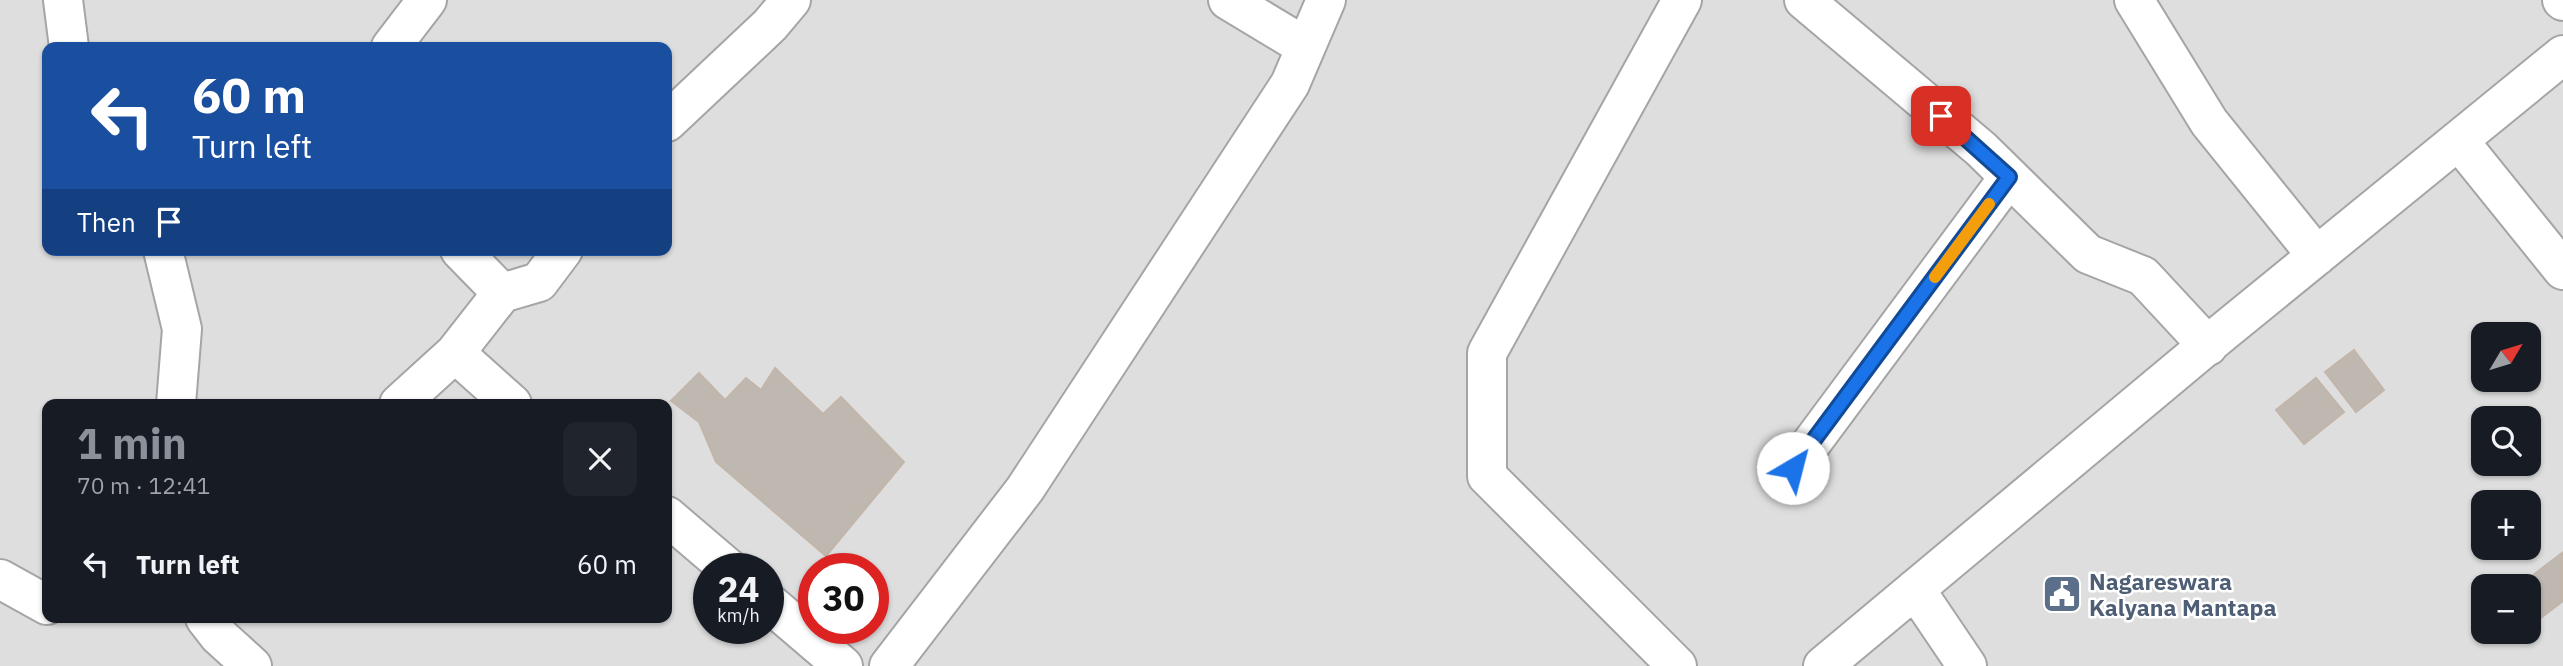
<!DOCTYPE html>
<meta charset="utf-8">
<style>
body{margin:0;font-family:"IBM Plex Sans",sans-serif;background:#20242c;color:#f1f3f6;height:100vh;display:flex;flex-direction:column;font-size:26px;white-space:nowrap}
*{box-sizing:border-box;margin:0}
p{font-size:23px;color:#9ea1a6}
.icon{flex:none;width:38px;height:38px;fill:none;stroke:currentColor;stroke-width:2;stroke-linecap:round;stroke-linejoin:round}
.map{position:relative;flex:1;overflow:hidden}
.details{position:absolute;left:42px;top:399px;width:630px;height:224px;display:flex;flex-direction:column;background:#171b24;border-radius:14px;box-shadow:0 2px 5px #0004}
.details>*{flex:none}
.hud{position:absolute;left:42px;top:42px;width:630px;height:214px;border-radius:14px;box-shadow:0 2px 5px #0004;background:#1a4fa0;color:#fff;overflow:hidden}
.needle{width:46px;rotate:52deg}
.controls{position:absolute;left:2471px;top:322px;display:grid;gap:14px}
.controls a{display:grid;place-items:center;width:70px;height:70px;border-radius:14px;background:#171b24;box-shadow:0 2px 5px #0004;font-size:35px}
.speed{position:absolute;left:693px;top:553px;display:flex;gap:14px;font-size:35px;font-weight:700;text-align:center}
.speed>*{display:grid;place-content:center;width:91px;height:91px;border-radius:50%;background:#171b24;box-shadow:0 2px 5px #0004;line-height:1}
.speed small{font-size:18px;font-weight:400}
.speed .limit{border:10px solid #d22;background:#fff;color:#111}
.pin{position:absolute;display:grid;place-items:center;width:60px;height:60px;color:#fff;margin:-30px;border-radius:14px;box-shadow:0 4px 10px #0006}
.me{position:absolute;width:77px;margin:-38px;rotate:37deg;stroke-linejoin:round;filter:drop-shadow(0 0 5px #0008)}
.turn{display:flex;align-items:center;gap:24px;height:147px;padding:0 35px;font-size:32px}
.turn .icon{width:91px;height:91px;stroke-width:2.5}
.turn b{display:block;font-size:49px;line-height:60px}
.then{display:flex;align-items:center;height:66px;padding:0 35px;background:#0003;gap:14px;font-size:26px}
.round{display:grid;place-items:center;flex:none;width:74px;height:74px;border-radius:14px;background:#20242c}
.overview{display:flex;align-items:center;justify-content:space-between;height:119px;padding:0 35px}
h1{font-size:42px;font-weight:800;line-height:52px;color:#8c9099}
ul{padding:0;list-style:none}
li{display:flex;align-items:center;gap:21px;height:91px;padding:0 35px}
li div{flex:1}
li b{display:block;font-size:26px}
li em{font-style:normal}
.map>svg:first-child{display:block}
.residential{fill:#dfdede;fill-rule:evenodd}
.building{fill:#beb8b1;stroke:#c2b6ab;stroke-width:2}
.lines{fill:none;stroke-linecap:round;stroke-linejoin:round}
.minor-casing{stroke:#a5a5a5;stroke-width:42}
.minor{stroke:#fff;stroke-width:38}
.route-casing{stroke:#114b97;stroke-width:18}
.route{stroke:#1a73e8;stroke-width:12}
.slow{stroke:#f59e0b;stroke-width:12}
.labels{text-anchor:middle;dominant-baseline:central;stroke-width:5;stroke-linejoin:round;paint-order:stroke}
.service-label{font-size:23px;font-weight:bold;fill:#4e5e75;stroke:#fff;text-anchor:start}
</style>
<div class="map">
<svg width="2563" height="666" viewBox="0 0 2563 666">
<rect width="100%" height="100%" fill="#f1eee8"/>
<path class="residential" d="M0 0H2563V666H0ZM47 47H667V250H47ZM2483 334H2529V380H2483ZM47 404H667V618H47ZM2483 418H2529V464H2483ZM2483 502H2529V548H2483ZM709 569H768V628H709ZM814 569H873V628H814ZM2483 586H2529V632H2483Z"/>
<path class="building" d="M2354 350 2384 390 2356 412 2325 372Z
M775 368 823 414 841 397 904 462 826 556 716 462 699 422 671 401 699 373 725 400 746 378 761 390Z
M2316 378 2344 412 2304 444 2276 410Z
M2562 553 2563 601 2529 627V586H2519Z"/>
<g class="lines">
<g class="minor-casing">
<path id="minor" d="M63 0 69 47
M1228 0 1306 47
M1804 0 1981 149 2088 254 2143 276 2208 346
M2134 0 2209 122 2317 256
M2562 0 2563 1
M391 47 427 0
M667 122 770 25 791 0
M2459 141 2563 270
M163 250 182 329 176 404
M460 250 502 293
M455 353 512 404
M399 404 455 353 502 293 539 282 563 250
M1793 468 2009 177
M667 516 729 569
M0 579 47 605
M1915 589 1967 666
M768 602 843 666
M205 618 219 636 252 666
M889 666 1025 489 1290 84 1326 0
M1677 666 1487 476V353L1682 0
M1823 666 2222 333 2563 55"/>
</g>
<use href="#minor" class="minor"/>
</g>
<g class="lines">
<g class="route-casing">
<path id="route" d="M1793 468 2009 177 1941 116"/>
</g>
<use href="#route" class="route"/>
<path class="slow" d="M1935 277 1989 204"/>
</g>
<defs>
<g id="civic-square" transform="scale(2.0125)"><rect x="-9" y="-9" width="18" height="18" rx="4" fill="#5c6f8a" stroke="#fff"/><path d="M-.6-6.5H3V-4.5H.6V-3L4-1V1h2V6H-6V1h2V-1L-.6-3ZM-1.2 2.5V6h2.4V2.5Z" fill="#fff"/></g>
</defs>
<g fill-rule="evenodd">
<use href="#civic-square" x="2062" y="594"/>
</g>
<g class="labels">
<g class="service-label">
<text x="2089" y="581">Nagareswara<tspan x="2089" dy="26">Kalyana Mantapa</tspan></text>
</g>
</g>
</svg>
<div class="controls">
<a><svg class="needle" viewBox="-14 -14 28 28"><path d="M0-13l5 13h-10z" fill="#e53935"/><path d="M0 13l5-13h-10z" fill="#9ea1a6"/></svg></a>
<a><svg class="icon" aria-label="search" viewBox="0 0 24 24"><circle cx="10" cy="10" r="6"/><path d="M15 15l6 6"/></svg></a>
<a>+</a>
<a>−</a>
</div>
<div class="speed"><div>24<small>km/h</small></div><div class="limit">30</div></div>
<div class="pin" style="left:1941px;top:116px;background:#d93025"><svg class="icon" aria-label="arrive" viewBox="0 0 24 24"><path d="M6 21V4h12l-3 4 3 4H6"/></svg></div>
<svg class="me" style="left:1793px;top:468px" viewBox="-20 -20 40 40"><circle r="19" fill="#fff"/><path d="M0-13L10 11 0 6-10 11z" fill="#1a73e8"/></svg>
<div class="hud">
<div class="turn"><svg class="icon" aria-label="left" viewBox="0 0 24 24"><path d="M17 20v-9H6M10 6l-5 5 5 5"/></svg><div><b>60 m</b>Turn left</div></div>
<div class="then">Then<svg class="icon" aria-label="arrive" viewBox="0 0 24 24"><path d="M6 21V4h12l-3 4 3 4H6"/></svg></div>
</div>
<section class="details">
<div class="overview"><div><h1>1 min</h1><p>70 m · 12:41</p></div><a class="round"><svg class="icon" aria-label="close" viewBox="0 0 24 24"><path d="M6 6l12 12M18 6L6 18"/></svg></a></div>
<ul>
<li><svg class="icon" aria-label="left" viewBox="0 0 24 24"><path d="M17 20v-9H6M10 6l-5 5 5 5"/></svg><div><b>Turn left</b></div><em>60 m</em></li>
</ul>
</section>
</div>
